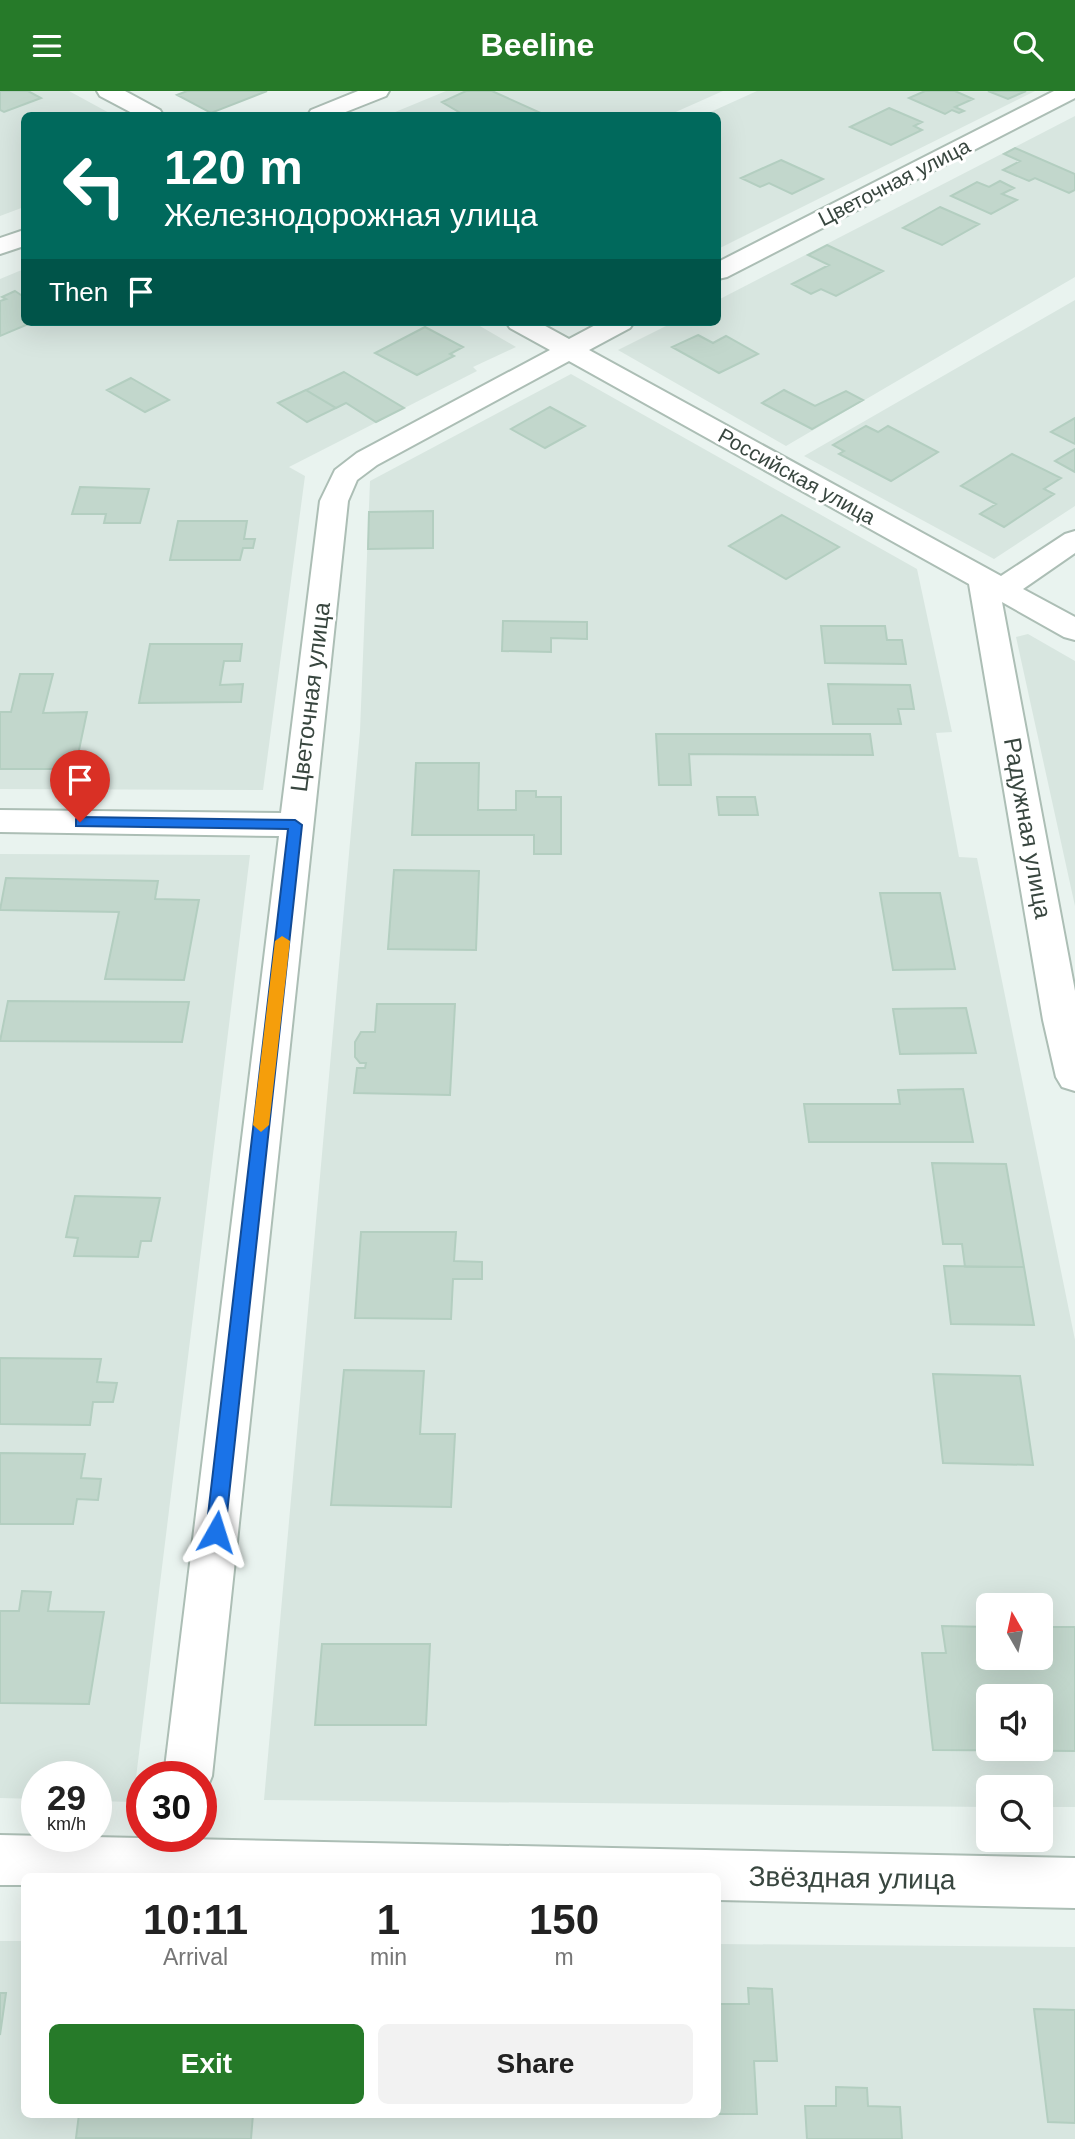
<!DOCTYPE html>
<meta charset="utf-8">
<style>
body{margin:0;font-family:Arial,sans-serif;background:#f2f2f2;color:#222;height:100vh;display:flex;flex-direction:column;font-size:26px;white-space:nowrap}
*{box-sizing:border-box;margin:0}
p{font-size:23px;color:#767676}
.icon{flex:none;width:38px;height:38px;fill:none;stroke:currentColor;stroke-width:2;stroke-linecap:round;stroke-linejoin:round}
.map{position:relative;flex:1;overflow:hidden}
.panel{position:absolute;left:21px;top:1782px;width:700px;height:245px;display:flex;flex-direction:column;background:#fff;border-radius:10px;box-shadow:0 7px 28px #0002}
.panel>*{flex:none}
.top-card{position:absolute;left:21px;top:21px;width:700px;height:214px;border-radius:10px;box-shadow:0 7px 28px #0002;background:#00695c;color:#fff;overflow:hidden}
.needle{width:46px;rotate:351deg}
.buttons{position:absolute;left:976px;top:1502px;display:grid;gap:14px}
.buttons a{display:grid;place-items:center;width:77px;height:77px;border-radius:10px;background:#fff;box-shadow:0 7px 28px #0002;font-size:35px}
.speed{position:absolute;left:21px;top:1670px;display:flex;gap:14px;font-size:35px;font-weight:700;text-align:center}
.speed>*{display:grid;place-content:center;width:91px;height:91px;border-radius:50%;background:#fff;box-shadow:0 7px 28px #0002;line-height:1}
.speed small{font-size:18px;font-weight:400}
.speed .limit{border:10px solid #d22;background:#fff;color:#111}
.pin{position:absolute;display:grid;place-items:center;width:60px;height:60px;color:#fff;margin:-72px -30px;border-radius:50% 50% 50% 0;rotate:-45deg;box-shadow:0 0 7px #0007}
.pin .icon{rotate:45deg}
.me{position:absolute;width:77px;margin:-38px;rotate:6deg;stroke-linejoin:round;filter:drop-shadow(0 0 5px #0008)}
.turn{display:flex;align-items:center;gap:24px;height:147px;padding:0 28px;font-size:32px}
.turn .icon{width:91px;height:91px;stroke-width:2.5}
.turn b{display:block;font-size:49px;line-height:60px}
.then{display:flex;align-items:center;height:66px;padding:0 28px;background:#0003;gap:14px;font-size:26px}
.eta{display:flex;justify-content:space-evenly;align-items:center;height:119px;text-align:center}
.eta b{font-size:42px;font-weight:600;line-height:49px}
.cta{display:flex;gap:14px;margin-top:auto;padding:14px 28px}
.cta a{flex:1;height:80px;border-radius:10px;background:#267a29;color:#fff;font-size:28px;font-weight:600;line-height:80px;text-align:center}
.cta a+a{background:#f2f2f2;color:#222}
header{display:flex;justify-content:space-between;align-items:center;height:91px;padding:0 28px;background:#267a29;color:#fff;font-size:32px;font-weight:600}
.map>svg:first-child{display:block}
.residential{fill:#d8e6e0;fill-rule:evenodd}
.building{fill:#c2d7cc;stroke:#b3cec0;stroke-width:2;fill-rule:evenodd}
.lines{fill:none;stroke-linecap:round;stroke-linejoin:round}
.minor-casing{stroke:#acbeb5;stroke-width:4}
.minor{fill:#fff;fill-rule:evenodd}
.route{fill:#1a73e8;stroke:#114b97;stroke-width:2}
.slow{fill:#f59e0b}
.labels{text-anchor:middle;dominant-baseline:central;stroke-width:6;stroke-linejoin:round;paint-order:stroke}
.far-street-label{font-size:21px;fill:#38463f;stroke:#fff}
.street-label{font-size:24px;fill:#38463f;stroke:#fff}
.near-street-label{font-size:28px;fill:#38463f;stroke:#fff}
</style>
<header><svg class="icon" aria-label="menu" viewBox="0 0 24 24"><path d="M4 6h16M4 12h16M4 18h16"/></svg>Beeline<svg class="icon" aria-label="search" viewBox="0 0 24 24"><circle cx="10" cy="10" r="6"/><path d="M15 15l6 6"/></svg></header>
<div class="map">
<svg width="1075" height="2048" viewBox="0 0 1075 2048">
<rect width="100%" height="100%" fill="#e9f3ef"/>
<path class="residential" d="M0 0H69L113 24H24V116L0 125Z
M446 0H723L669 24H388Z
M757 0H1035L718 158V24H704Z
M1075 25V186L786 355 618 259 674 231H718V209Z
M24 178V231H473L516 256 473 276 477 280 289 376 305 385 263 699 0 698V188Z
M1075 209V415L994 468 804 365Z
M571 283 917 478 952 641 936 642 959 766 977 767 1075 1249V1716H1041V1696H989V1716L264 1709 360 640 370 390ZM989 1514H1041V1566H989ZM989 1605H1041V1657H989Z
M1028 543 1075 570V815L1016 546Z
M0 763 250 764 133 1711 96 1710V1685H37V1708L0 1707Z
M0 1850H24V2023H718V1853L1075 1856V2048H0Z"/>
<path class="building" d="M0 0H28L41 7 4 21 0 19Z
M187 0H267L211 22 177 4Z
M466 0H492L545 24H464L442 11Z
M925 0H955L973 8 955 16 964 20 959 22 952 19 945 23 909 7Z
M988 0H1026L1008 8Z
M889 17 922 31 914 35 922 39 891 54 850 36Z
M1015 57 1075 83V99L1069 102 1035 87 1029 90 1003 79 1020 70 1004 63Z
M781 69 823 88 792 103 769 92 760 96 741 87Z
M1000 90 1014 97 1002 103 1017 109 991 123 951 105 977 91 989 96Z
M940 116 979 133 942 154 903 137Z
M827 154 883 180 836 205 821 198 811 203 792 193 829 174 808 164Z
M15 200 24 206V231H33L0 245V210L6 208 2 206Z
M425 236 463 256 450 263 454 265 417 284 375 262Z
M698 244 713 252 726 245 758 263 719 282 672 256Z
M344 281 404 317 376 331 346 312 336 317 306 299Z
M131 287 169 309 145 321 107 299Z
M306 299 336 317 307 331 278 312Z
M784 299 815 315 846 300 863 309 812 338 762 312Z
M550 316 585 335 545 357 511 338Z
M1075 327V353L1051 341Z
M866 335 878 341 888 335 938 361 891 390 839 363 844 360 833 354Z
M1075 358V381L1055 370Z
M1012 363 1061 387 1044 398 1054 403 1004 436 980 423 996 413 961 395Z
M80 396 149 398 140 432H104L106 423H72Z
M433 420V457L368 458 369 421Z
M782 424 839 456 786 488 729 455Z
M178 430H247L244 448H255L253 457H243L240 469H170Z
M503 530 587 531V548L551 547V561L502 560Z
M821 535H885L887 549H902L906 573 825 572Z
M150 553H242L240 570H224L220 594 243 593 241 611 139 612Z
M20 583H53L43 622 87 621 75 678H0V621H11Z
M828 593 910 594 914 618H898L901 633H833Z
M656 643H870L873 664 689 663 691 694H659Z
M416 672H479L478 719H516V700H536V706H561V763H534V744H412Z
M717 706H755L758 724H719Z
M394 779 479 780 476 859 388 858Z
M6 787 158 790 155 808 199 809 184 889 105 888 119 821 0 819Z
M880 802H940L955 878 893 879Z
M8 910 189 911 182 951 0 950Z
M377 913H455L450 1004 354 1002 357 977H365L366 972H360L355 966V951L361 941H375Z
M966 917 976 962 900 963 893 918Z
M963 998 973 1051H809L804 1013H900L898 999Z
M932 1072 1006 1073 1024 1176H965L962 1153H943Z
M75 1105 160 1107 151 1150H141L138 1166 74 1165 78 1147 66 1146Z
M361 1141H456L454 1170 482 1171V1188H453L451 1228 355 1227Z
M944 1175 1024 1176 1034 1234 951 1233Z
M0 1267 101 1268 97 1291 117 1292 113 1311H93L90 1334 0 1333Z
M344 1279 424 1280 420 1343H455L451 1416 331 1414Z
M933 1283 1020 1285 1033 1374 943 1372Z
M0 1362 85 1363 81 1387 101 1388 98 1409 77 1408 73 1433H0Z
M22 1500 51 1501 48 1520 104 1521 89 1613 0 1612V1520H19Z
M942 1535 989 1536V1566H1041V1536H1075V1660L933 1659 922 1562H946ZM989 1605H1041V1657H989Z
M322 1553H430L426 1634H315Z
M748 1897 772 1898 777 1970H754L757 2023H718V1913H749Z
M0 1902H6L0 1944Z
M1034 1918 1075 1919V2032L1048 2031Z
M836 1996 867 1997 868 2015 900 2016 902 2048H807L805 2015H836Z
M79 2023H253L251 2048 76 2047Z"/>
<g class="lines">
<g class="minor-casing">
<path id="minor" d="M97 0H125L160 19 163 24H136L100 5Z
M358 0H389L386 5 338 24H308L311 19Z
M1054 0H1075V7L727 186 718 188V171Z
M24 139V155L0 163V147Z
M506 231H538L569 248 601 231H634L630 237 589 259 1001 485 1065 443 1075 440V462L1023 498 1075 526V549L1064 546 1002 511 1075 900V1000L1062 996 1056 986 1043 929 969 493 569 270 377 374 357 389 348 410 212 1685 205 1702 201 1703V1685H164L279 745 0 741V719L281 722 320 410 335 379 357 362 550 259 510 237Z
M0 1744 1075 1767V1817L718 1809V1785H24V1794H0Z"/>
</g>
<use href="#minor" class="minor"/>
</g>
<path class="route" d="M80 726 295 729 302 734 225 1441 222 1446 216 1449 209 1446 206 1441 288 738 76 735V728Z"/>
<path class="slow" d="M282 845 290 850 269 1034 261 1041 253 1034 275 850Z"/>
<g class="labels">
<g class="far-street-label">
<text transform="translate(894 91) rotate(-27)">Цветочная улица</text>
<text transform="translate(797 385) rotate(29)">Российская улица</text>
</g>
<g class="street-label">
<text transform="translate(310 606) rotate(-83)">Цветочная улица</text>
<text transform="translate(1028 737) rotate(80)">Радужная улица</text>
</g>
<g class="near-street-label">
<text transform="translate(852 1787) rotate(1)">Звёздная улица</text>
</g>
</g>
</svg>
<div class="buttons">
<a><svg class="needle" viewBox="-14 -14 28 28"><path d="M0-13l5 13h-10z" fill="#e53935"/><path d="M0 13l5-13h-10z" fill="#767676"/></svg></a>
<a><svg class="icon" aria-label="sound" viewBox="0 0 24 24"><path d="M4 9h4l5-4v14l-5-4H4zM17 9q2 3 0 6"/></svg></a>
<a><svg class="icon" aria-label="search" viewBox="0 0 24 24"><circle cx="10" cy="10" r="6"/><path d="M15 15l6 6"/></svg></a>
</div>
<div class="speed"><div>29<small>km/h</small></div><div class="limit">30</div></div>
<div class="pin" style="left:80px;top:731px;background:#d93025"><svg class="icon" aria-label="arrive" viewBox="0 0 24 24"><path d="M6 21V4h12l-3 4 3 4H6"/></svg></div>
<svg class="me" style="left:216px;top:1441px" viewBox="-20 -20 40 40"><path d="M0-17L14 15 0 8-14 15z" fill="#1a73e8" stroke="#fff" stroke-width="4"/></svg>
<div class="top-card">
<div class="turn"><svg class="icon" aria-label="left" viewBox="0 0 24 24"><path d="M17 20v-9H6M10 6l-5 5 5 5"/></svg><div><b>120 m</b>Железнодорожная улица</div></div>
<div class="then">Then<svg class="icon" aria-label="arrive" viewBox="0 0 24 24"><path d="M6 21V4h12l-3 4 3 4H6"/></svg></div>
</div>
<section class="panel">
<div class="eta">
<div><b>10:11</b><p>Arrival</p></div>
<div><b>1</b><p>min</p></div>
<div><b>150</b><p>m</p></div>
</div>
<div class="cta"><a>Exit</a><a>Share</a></div>
</section>
</div>
